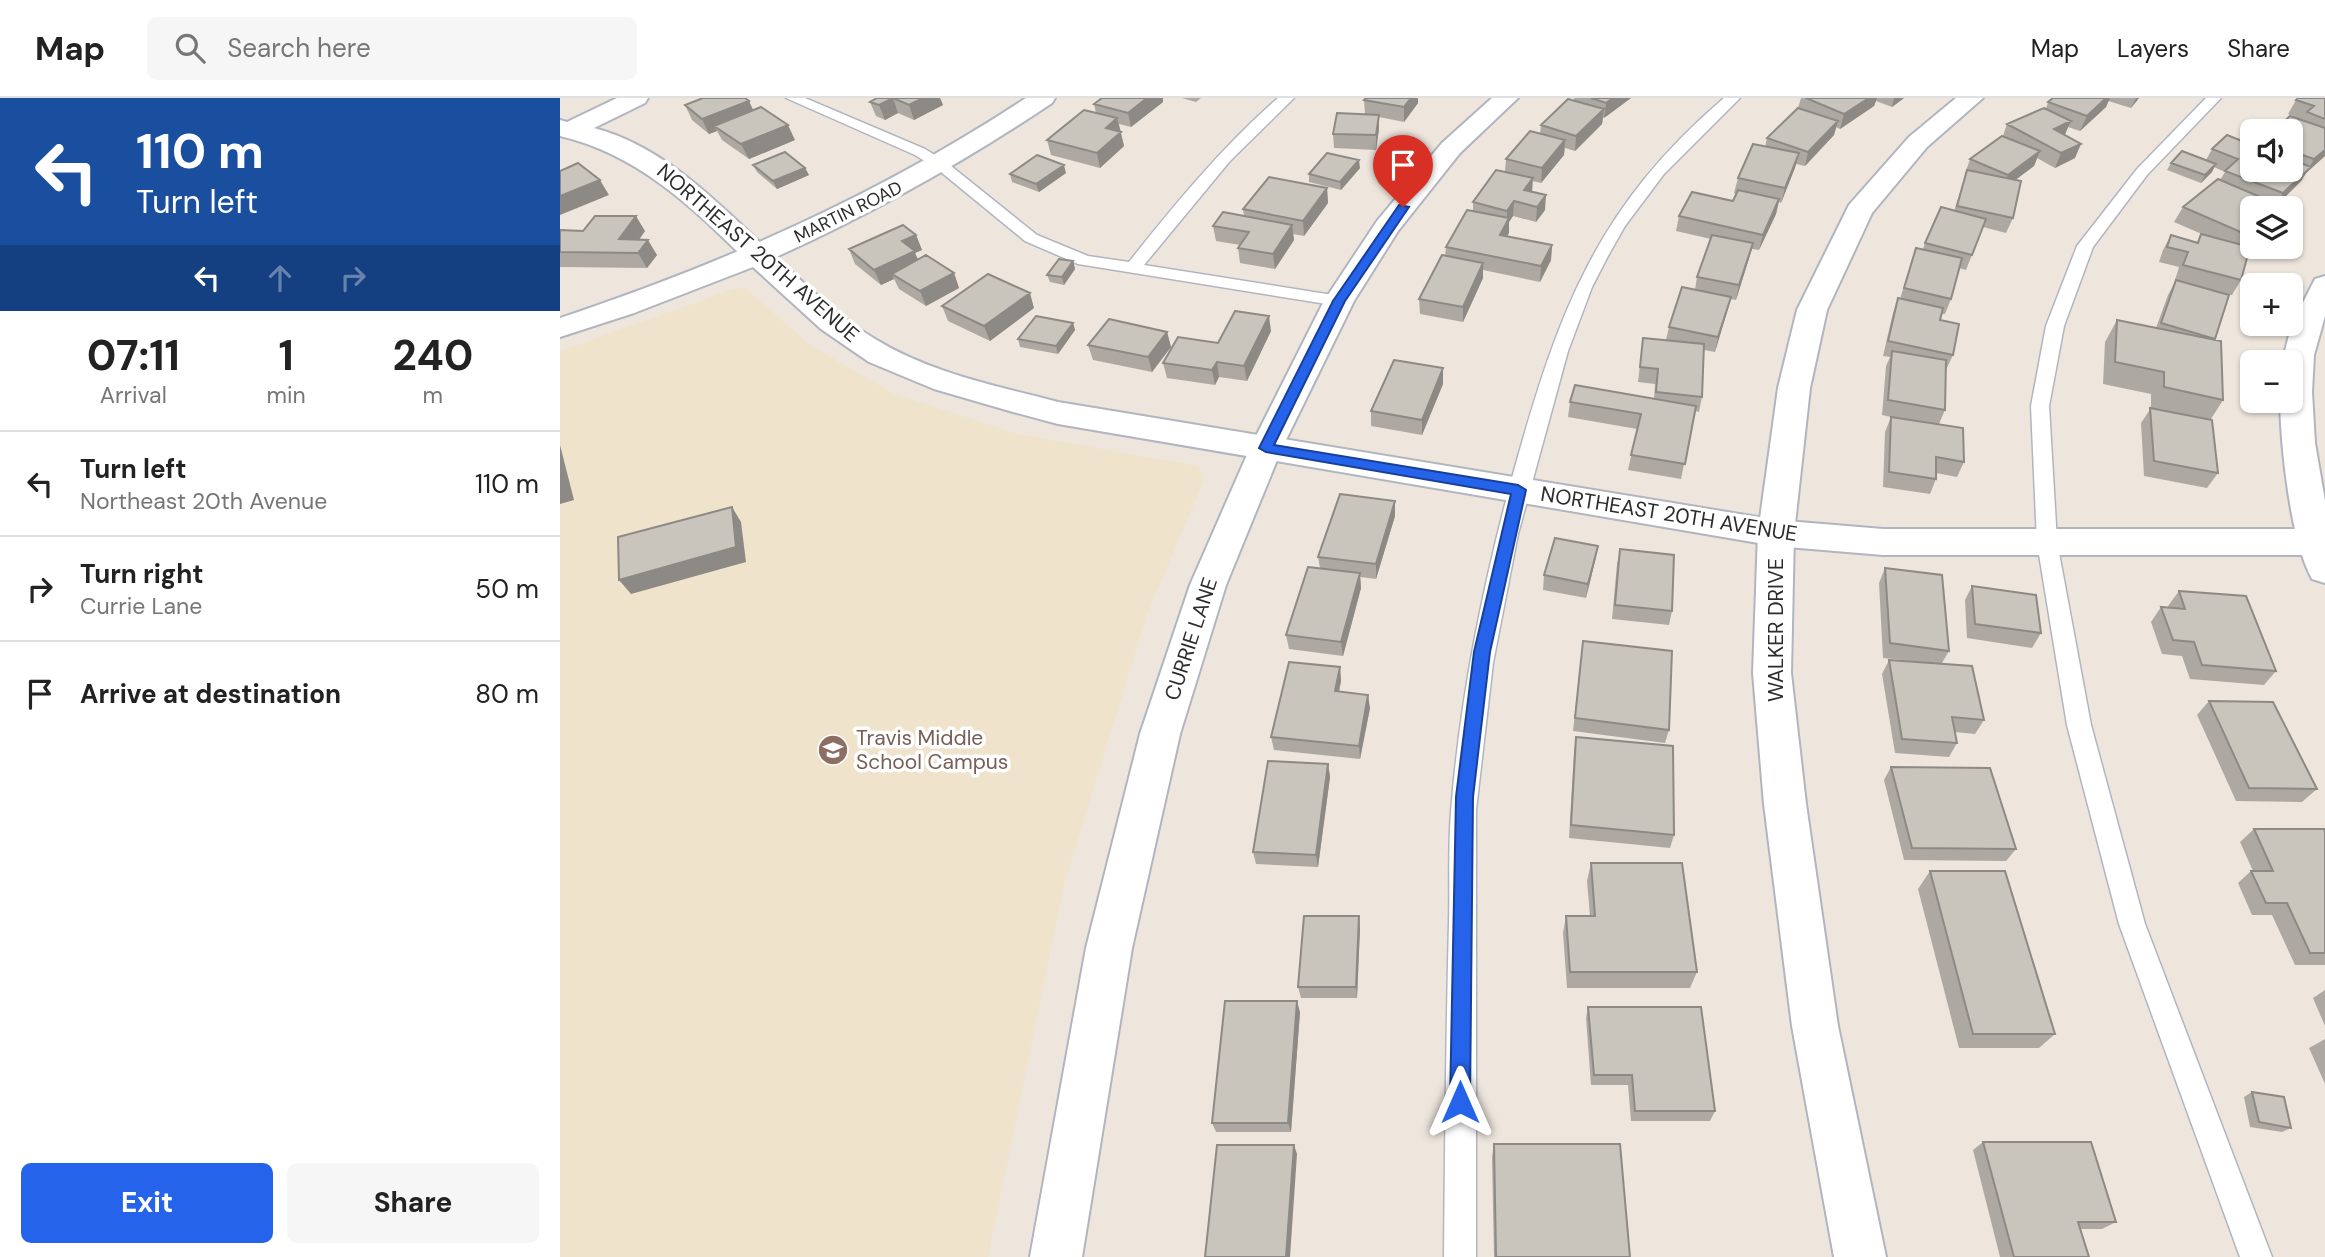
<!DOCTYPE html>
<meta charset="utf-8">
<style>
body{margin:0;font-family:"DM Sans",sans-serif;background:#f6f6f6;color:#222;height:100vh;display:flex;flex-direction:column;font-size:26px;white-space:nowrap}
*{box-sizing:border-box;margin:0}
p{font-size:23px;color:#767676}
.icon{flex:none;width:38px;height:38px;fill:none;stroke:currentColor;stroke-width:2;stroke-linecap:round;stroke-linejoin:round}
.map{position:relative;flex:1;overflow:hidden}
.details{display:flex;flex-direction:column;background:#fff;width:560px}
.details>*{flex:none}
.guide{background:#1a4fa0;color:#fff;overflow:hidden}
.tools{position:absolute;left:1680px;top:21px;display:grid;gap:14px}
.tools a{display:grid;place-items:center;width:63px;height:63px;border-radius:10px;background:#fff;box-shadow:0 2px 5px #0004;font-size:35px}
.pin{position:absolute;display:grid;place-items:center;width:60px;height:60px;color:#fff;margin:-72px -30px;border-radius:50% 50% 50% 0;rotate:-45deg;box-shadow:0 0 7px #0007}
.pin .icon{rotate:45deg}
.me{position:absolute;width:77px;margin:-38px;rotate:0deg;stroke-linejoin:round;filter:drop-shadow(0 0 5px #0008)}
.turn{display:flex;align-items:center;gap:24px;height:147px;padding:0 21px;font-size:32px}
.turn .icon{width:91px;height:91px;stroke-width:2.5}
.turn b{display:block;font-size:49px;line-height:60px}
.lanes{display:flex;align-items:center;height:66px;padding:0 21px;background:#0003;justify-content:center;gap:35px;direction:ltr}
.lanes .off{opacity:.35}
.eta{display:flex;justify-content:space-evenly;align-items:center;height:119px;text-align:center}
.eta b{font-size:42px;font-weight:700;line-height:49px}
.cta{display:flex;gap:14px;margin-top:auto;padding:14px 21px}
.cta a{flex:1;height:80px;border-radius:10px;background:#2563eb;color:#fff;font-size:28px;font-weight:700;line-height:80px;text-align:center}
.cta a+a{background:#f6f6f6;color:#222}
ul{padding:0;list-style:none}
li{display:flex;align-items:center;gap:21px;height:105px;padding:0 21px;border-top:2px solid #e0e0e0}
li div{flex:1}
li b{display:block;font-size:26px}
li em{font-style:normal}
header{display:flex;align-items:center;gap:42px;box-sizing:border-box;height:98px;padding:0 35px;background:#fff;border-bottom:2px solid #e0e0e0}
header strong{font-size:33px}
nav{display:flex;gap:38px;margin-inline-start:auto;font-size:24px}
.search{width:490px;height:63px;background:#f6f6f6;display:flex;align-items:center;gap:18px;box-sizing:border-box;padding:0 24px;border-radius:10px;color:#767676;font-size:26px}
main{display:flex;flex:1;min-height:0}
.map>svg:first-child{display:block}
.education{fill:#f0e3cc}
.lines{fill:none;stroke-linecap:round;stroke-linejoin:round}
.service-casing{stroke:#b1b5c0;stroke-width:3}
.minor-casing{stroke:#b1b5c0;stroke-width:4}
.tertiary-casing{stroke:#b1b5c0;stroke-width:4}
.service{fill:#fff;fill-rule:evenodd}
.minor{fill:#fff;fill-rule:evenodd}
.tertiary{fill:#fff;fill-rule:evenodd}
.wall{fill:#ada9a2}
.shaded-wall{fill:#8d8984}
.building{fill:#c9c4bc;stroke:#8d8984;stroke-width:2}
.route{fill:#2563eb;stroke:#184099;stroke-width:2}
.labels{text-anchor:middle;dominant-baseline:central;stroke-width:7;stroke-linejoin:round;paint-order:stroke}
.far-street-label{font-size:18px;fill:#2c2c2c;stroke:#fff}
.street-label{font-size:21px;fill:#2c2c2c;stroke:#fff}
.education-label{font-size:21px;fill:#785e54;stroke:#fff;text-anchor:start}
</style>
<header>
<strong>Map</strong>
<div class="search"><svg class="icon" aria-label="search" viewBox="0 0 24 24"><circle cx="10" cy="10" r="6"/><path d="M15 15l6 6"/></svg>Search here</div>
<nav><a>Map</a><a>Layers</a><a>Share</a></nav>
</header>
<main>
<section class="details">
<div class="guide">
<div class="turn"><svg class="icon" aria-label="left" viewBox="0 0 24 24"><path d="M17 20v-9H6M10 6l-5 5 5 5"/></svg><div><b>110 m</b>Turn left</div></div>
<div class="lanes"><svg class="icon" aria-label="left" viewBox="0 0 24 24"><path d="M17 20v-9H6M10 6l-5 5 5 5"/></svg><svg class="icon off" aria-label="ahead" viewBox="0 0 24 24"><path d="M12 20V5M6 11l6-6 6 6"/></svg><svg class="icon off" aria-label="right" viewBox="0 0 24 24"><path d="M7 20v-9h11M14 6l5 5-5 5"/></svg></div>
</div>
<div class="eta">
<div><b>07:11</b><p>Arrival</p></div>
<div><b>1</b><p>min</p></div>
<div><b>240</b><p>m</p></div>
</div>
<ul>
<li><svg class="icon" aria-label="left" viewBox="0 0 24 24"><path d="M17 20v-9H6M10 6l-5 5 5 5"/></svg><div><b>Turn left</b><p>Northeast 20th Avenue</p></div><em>110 m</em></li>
<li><svg class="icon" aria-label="right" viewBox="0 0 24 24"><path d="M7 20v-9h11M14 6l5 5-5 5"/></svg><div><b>Turn right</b><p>Currie Lane</p></div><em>50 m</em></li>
<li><svg class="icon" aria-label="arrive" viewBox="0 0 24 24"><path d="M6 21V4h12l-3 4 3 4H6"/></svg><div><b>Arrive at destination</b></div><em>80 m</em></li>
</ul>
<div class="cta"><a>Exit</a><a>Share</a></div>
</section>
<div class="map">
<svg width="1765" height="1159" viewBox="0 0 1765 1159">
<rect width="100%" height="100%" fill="#eee6dd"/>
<path class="education" d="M185 190 252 248 333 295 457 336 639 368 644 382 587 517 504 787 428 1159H0V253L173 191Z"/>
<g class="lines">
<g class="service-casing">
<path id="service" d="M226 0H245L365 51 386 64 477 137 528 158 569 164C615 106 662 49 718 0H734L670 63 584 167 779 198 788 203 779 208 518 166 465 143 376 70 355 57Z
M1164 0H1180L1104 76 1065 128 1048 158 1032 189 1008 253 958 436 933 565 916 712V1159H884C885 1048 886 937 889 825 890 788 888 751 891 714 900 598 924 481 955 369 999 212 1037 109 1164 0Z
M1646 0H1661L1587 77 1533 149 1504 228 1489 308 1497 444 1531 627 1585 826 1712 1159H1680L1559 826 1507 627 1477 444 1471 308 1486 228 1517 148 1577 71Z"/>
</g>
<g class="minor-casing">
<path id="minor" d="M57 0H88L85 5 34 30C103 48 156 103 206 150L210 156 206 162 196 164 186 162C131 108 77 56 0 38V22L7 24Z
M932 0H958L900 55 838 133 794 203 722 350 666 487 620 636 572 850 522 1159H470L526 850 580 636 630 487 690 350 764 203 817 123 882 45Z
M1396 0H1423L1367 49 1312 115 1267 212 1250 290 1234 435 1231 575 1246 706 1278 928 1326 1159H1274L1232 928 1204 706 1193 575 1198 435 1218 290 1237 212 1289 107 1349 39Z
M1765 178V218L1754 257 1752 294 1755 345 1765 403V485L1752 481C1730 441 1721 349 1720 303H1731V264H1722L1732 226 1755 181Z"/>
</g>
<g class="tertiary-casing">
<path id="tertiary" d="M466 0H495L492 5C404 64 313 115 216 159 247 188 278 219 315 241 370 275 437 288 498 304L1216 422 1323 431H1765V457H1323L1216 448 498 326 453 314 374 291 309 264 261 231 193 169 74 215 0 239V220C165 165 321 96 466 0Z"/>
</g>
<use href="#service" class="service"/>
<use href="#minor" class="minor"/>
<use href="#tertiary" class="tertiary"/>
</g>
<path class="wall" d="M317 0H380L383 7 354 22 338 15 325 22 316 18 310 4Z
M542 0H603V4L571 29 559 26 564 48 540 70 491 57 487 42 536 15 534 6Z
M622 0H641L636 4Z
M1014 0H1071L1044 20 1043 19 1042 26 1015 53 1005 50 1004 57 981 85 972 83V93L985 112 976 124 953 118 949 124V135L947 138 992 147 991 162 980 184 923 172V180L903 224 860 216 859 201 885 158 886 149 913 113V104L945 74 946 61 980 36 981 27 1014 3Z
M1241 0H1344L1332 9 1316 3 1314 8 1280 31 1276 29 1274 37 1245 68 1236 66 1221 105 1219 104 1216 116 1199 152 1192 151 1176 202 1170 201 1155 254 1144 252 1142 299 1139 314 1135 313 1121 381 1068 372 1077 331 1008 319 1010 304 1094 301 1095 286 1078 284 1083 240 1106 242 1109 229 1135 192 1137 179 1151 141 1116 133 1119 118 1173 103 1177 96 1174 95 1178 80 1205 49 1207 40 1238 10Z
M1493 0H1579L1571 10 1548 3 1546 9 1520 33 1508 29 1505 37 1515 60 1495 70 1477 60 1474 68 1455 82 1453 120 1446 135 1423 129 1406 172 1399 170 1391 201 1385 216H1382L1380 222 1393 257 1386 272 1385 312 1379 326 1404 364 1397 379 1376 375V381L1370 396 1323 389 1325 334 1331 319 1322 317 1326 268 1330 259 1323 258 1333 215 1338 200 1340 201 1356 150 1363 151 1365 145 1394 113 1406 76H1405L1410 61 1443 38 1447 26 1486 11 1488 4Z
M1765 0V58L1746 75 1741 83 1718 106 1692 147 1689 149 1681 182 1672 197H1669L1655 242 1663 302 1651 321 1658 375 1647 390 1584 378 1581 325 1591 310V296L1543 286 1545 244 1557 222 1596 230 1608 197 1616 182H1615L1619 169 1599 164 1603 152 1611 137 1637 144 1641 136 1644 137 1614 124 1623 109 1660 82 1665 74 1654 69 1652 74 1641 85 1607 72 1611 65 1646 62 1652 51 1731 72V33L1742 22 1728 16 1736 2Z
M804 2 858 5 844 24 819 19V31L816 52 774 50 773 36 805 16Z
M125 7 193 12 235 42 189 61 162 42 157 33 149 36 132 22Z
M193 67 245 70 249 77 217 91 197 74Z
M800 70 781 92 749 84V76Z
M506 75 479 94 452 84 450 76Z
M767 90 768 105 744 138 733 136 734 142 715 171 680 165 678 150 680 147 656 143 653 128 684 118 683 111Z
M0 132 85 133 79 142 97 157 87 170 0 169Z
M356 137 362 152 355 155 358 162 394 175 399 190 366 208 339 191 334 181 321 187 295 166 289 151Z
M513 163 515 171 504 187 490 184 487 177Z
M382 208 474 210 430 243 388 223Z
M513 225 515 232 498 256 460 249 458 241Z
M711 233 687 283 659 279 655 287 607 280 603 265Z
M607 234 611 249 592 274 533 262 528 247Z
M883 286 862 337 811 328V313Z
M835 418 816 481 800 479 801 490 783 558 729 551 726 537 760 470 758 459Z
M1038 448 1035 463 1026 500 983 492 984 477Z
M1060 451 1112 513 1109 527 1052 521 1057 466Z
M1325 470 1389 553 1382 565 1424 622 1415 636 1395 634 1397 645 1389 659 1335 655 1322 576 1329 562 1352 563 1323 560 1319 485Z
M1412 488 1481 535 1472 550 1407 540 1405 502Z
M1619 493 1716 573 1704 587 1630 581 1622 558 1602 556 1591 524 1601 509 1609 510 1608 508Z
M1023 543 1109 632 1105 645 1013 633Z
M780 569 781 583 779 594 810 610 800 661 714 652 711 639Z
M1649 603 1757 691 1742 704 1676 703 1637 617Z
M1016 639 1114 737 1110 750 1009 740 1014 653Z
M768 666 770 679 758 769 696 766 693 754Z
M1331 669 1456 751 1446 763 1344 762 1324 682Z
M1694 731 1765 734V867H1735L1712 817H1692L1678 785 1691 773H1693L1680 744Z
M1031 765 1137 874 1130 890H1007L1003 835 1006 818H1030L1027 783Z
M1370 773 1495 936 1479 950H1399L1358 791Z
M800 830 797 900H741L738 889Z
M1765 892V928L1753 900Z
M1028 909 1155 1013 1150 1023H1071L1068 987H1031L1026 920Z
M740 914 731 1034H656L652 1025Z
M1765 941V986L1749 950Z
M1692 994 1731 1030 1722 1034 1690 1029 1684 999Z
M1423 1044 1556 1124 1542 1131H1520L1529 1159H1440L1413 1052Z
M934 1046 1070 1159H934L932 1059Z"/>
<path class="shaded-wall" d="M333 0 338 15 325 22 319 7Z
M363 0H380L383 7 354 22 349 7Z
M587 0H603V4L571 29 568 15Z
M851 0H858V5L844 24V9Z
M1053 0H1071L1044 20 1046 5Z
M1309 0H1317L1314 8 1280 31 1284 16Z
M1334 0H1344L1332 9Z
M1546 0H1550L1546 9 1520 33 1527 18Z
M1576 0H1579L1571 10Z
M189 3 196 18 154 28 157 33 149 36 142 21Z
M1044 11 1042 26 1015 53 1016 38Z
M819 17V31L816 52V37Z
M557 20 564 48 540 70 537 55 546 30Z
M1278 23 1274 37 1245 68 1248 54Z
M1511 23 1504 38 1494 31Z
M228 27 235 42 189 61 181 46Z
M1005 42 1004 57 981 85 982 70Z
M1521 46 1515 60 1495 70 1501 55Z
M1765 52V58L1746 75 1741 83 1714 110 1723 95 1749 70 1754 61Z
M1480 53 1474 68 1442 92 1448 77Z
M1239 55 1235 70 1221 105 1225 90Z
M799 62 800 70 781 92 780 84Z
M1656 66 1652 74 1641 85 1645 77Z
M504 67 506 75 479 94 476 86Z
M245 70 249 77 217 91 213 83Z
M973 80 972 95 964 107V92Z
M40 82 49 97 0 117V98Z
M767 90 768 105 744 138 743 123Z
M986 97 985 112 976 124 977 109Z
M1219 101 1216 116 1199 152 1203 137Z
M954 103 953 118 949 124V135L939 152 940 137 947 125V113Z
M76 118 85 133 68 156 59 141Z
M732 127 734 142 715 171 713 156Z
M356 137 362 152 355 155 361 168 332 176 334 181 321 187 314 172 342 143Z
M1692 140V147L1683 154Z
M88 142 97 157 87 170 78 155Z
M1193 145 1189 160 1176 202 1179 187Z
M992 147 991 162 980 184 981 168Z
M513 163 515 171 504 187 502 179Z
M923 165V180L903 224V209Z
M394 175 399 190 366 208 360 193Z
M470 195 474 210 430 243 424 228Z
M1171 199 1167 214 1155 254 1158 239Z
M709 218 711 233 687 283 684 268Z
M513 225 515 232 498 256 496 248Z
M607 234 611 249 592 274 588 259Z
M657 264 659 279 655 287 652 272Z
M883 270V286L862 337V322Z
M0 347 14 402 0 406Z
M835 403V418L816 481V466Z
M172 409 181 424 186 464 71 496 59 482Z
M1038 448 1035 463 1026 500 1028 486Z
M800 475 801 490 783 558 781 544Z
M780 569 781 583 776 607 775 593Z
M808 597 810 610 800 661 799 648Z
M768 666 770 679 758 769 756 757Z
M799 818 800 830 797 900 796 889Z
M737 903 740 914 731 1034 728 1025Z
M734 1047 737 1056 730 1159H726Z"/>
<path class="building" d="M143 0H185L189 3 142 21 125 7Z
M317 0H363L349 7 333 0 319 7 310 4Z
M542 0H587L568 15 534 6Z
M806 0H851L844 9 804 2Z
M1031 0H1053L1046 5Z
M1246 0H1309L1284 16Z
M1493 0H1546L1527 18 1488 4Z
M1738 0H1765V21L1747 14 1754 8 1736 2Z
M1008 1 1044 11 1016 38 981 27Z
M201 9 228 27 181 46 154 28Z
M1238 10 1278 23 1248 54 1207 40Z
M1484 10 1511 23 1494 31 1521 46 1501 55 1447 26Z
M524 12 557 20 546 30 561 34 537 55 487 42Z
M777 15 819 17 816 37 773 36Z
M1730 18 1765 30V52L1754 61 1731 53V33H1713Z
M970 33 1005 42 982 70 946 61Z
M1667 37 1692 47V72H1731V61L1751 69 1723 95 1665 73 1678 61 1652 51Z
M1442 38 1480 53 1448 77 1410 61Z
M1193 46 1239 55 1225 90 1178 80Z
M1622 53 1656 66 1645 77 1611 65Z
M225 54 245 70 213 83 193 67Z
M767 55 799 62 780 84 749 76Z
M477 57 504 67 476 86 450 76Z
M18 65 40 82 0 98V73Z
M936 72 973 80 964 92 986 97 977 109 954 103 947 113 913 104Z
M1407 72 1461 83 1453 120 1397 108Z
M709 79 767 90 743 123 683 111Z
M1658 81 1726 110H1692V139L1623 109Z
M1178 92 1219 101 1203 137 1119 118 1132 94 1173 103Z
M1381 109 1426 121 1412 157 1365 145Z
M907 112 949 120 940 137 992 147 981 168 886 149Z
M663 114 732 127 713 156 678 150 689 134 653 128Z
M35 118H76L59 141 88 142 78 155 0 154V132L23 133Z
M343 127 356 137 342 143 355 153 314 172 289 151Z
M1641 136 1690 149 1681 182 1623 167 1628 154 1607 149 1611 137 1638 145Z
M1152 137 1193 145 1179 187 1137 179Z
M1356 150 1402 160 1391 201 1344 190Z
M366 157 394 175 360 193 332 176Z
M882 157 923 165 903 209 859 201Z
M499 161 513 163 502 179 487 177Z
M428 176 470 195 424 228 382 208Z
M1616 182 1669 197 1655 241 1601 225Z
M1122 189 1171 199 1158 239 1109 229Z
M1338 200 1383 210 1380 222 1399 226 1393 257 1328 243Z
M675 213 709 218 684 268 657 264 652 272 603 265 618 239 658 245Z
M476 218 513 225 496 248 458 241Z
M549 221 607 234 588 259 528 247Z
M1557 222 1661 243 1663 302 1604 289V274L1555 264Z
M1083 240 1144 246 1142 299 1096 294 1098 271 1080 269Z
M1332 253 1386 262 1385 312 1328 302Z
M834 262 883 270 862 322 811 313Z
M1015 287 1136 308 1125 366 1071 357 1081 316 1010 304Z
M1590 310 1652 322 1658 375 1594 363Z
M1331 319 1403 330 1404 364 1376 359V381L1329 374Z
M780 396 835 403 816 466 758 459Z
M172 409 176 449 59 482 58 439Z
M995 440 1038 448 1028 486 984 477Z
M1060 451 1114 457 1112 513 1055 507Z
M748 469 800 475 781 544 726 537Z
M1325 470 1382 477 1389 553 1330 545Z
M1412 488 1476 497 1481 535 1415 526Z
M1619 493 1686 498 1716 573 1642 567 1634 544 1613 542 1601 509 1625 511Z
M1023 543 1112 553 1109 632 1015 620Z
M1329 562 1412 568 1424 622 1392 619 1397 645 1342 641Z
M729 564 780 569 775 593 808 597 799 648 711 639Z
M1649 603 1713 604 1757 691 1689 690Z
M1016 639 1113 648 1114 737 1011 727Z
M708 663 768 666 756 757 693 754Z
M1331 669 1430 670 1456 751 1352 750Z
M1694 731H1764L1765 734V855H1750L1727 805H1706L1691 773H1713Z
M1031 765H1122L1137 874H1010L1006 818H1035Z
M1370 773H1445L1495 936H1413Z
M744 818H799L796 889H738Z
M665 903H737L728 1025H652Z
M1028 909H1141L1155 1013H1075L1072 977H1034Z
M1692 994 1724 999 1731 1030 1699 1024Z
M1423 1044H1531L1556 1124H1518L1529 1159H1454Z
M934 1046H1060L1070 1159H936Z
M657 1047H734L726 1159H645Z"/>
<path class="route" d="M839 107 849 109 785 203 714 347 958 387 966 392 930 554 913 699 910 1004 907 1011 900 1014 893 1011 890 1004 896 699 914 554 951 396 706 354 699 350 773 203Z"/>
<defs>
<g id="school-disc" transform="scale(1.575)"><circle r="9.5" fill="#8d6e63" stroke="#fff"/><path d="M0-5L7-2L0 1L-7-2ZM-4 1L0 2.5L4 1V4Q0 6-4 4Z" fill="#fff"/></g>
</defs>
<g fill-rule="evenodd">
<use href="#school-disc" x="273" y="652"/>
</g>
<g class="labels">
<g class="far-street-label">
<text transform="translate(288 114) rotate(-26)">MARTIN ROAD</text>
</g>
<g class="street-label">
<text transform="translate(198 155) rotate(41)">NORTHEAST 20TH AVENUE</text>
<text transform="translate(1109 416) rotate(9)">NORTHEAST 20TH AVENUE</text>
<text transform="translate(1216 532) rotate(-90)">WALKER DRIVE</text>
<text transform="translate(631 541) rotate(-72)">CURRIE LANE</text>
</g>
<g class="education-label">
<text x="296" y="640">Travis Middle<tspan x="296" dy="24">School Campus</tspan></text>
</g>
</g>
</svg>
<div class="tools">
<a><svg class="icon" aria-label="sound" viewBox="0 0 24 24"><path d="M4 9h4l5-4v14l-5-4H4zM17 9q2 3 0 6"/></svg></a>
<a><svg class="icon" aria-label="layers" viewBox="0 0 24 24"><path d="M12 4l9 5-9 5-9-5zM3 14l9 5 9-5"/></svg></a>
<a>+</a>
<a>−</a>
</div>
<div class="pin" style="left:843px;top:109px;background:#d93025"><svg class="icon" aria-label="arrive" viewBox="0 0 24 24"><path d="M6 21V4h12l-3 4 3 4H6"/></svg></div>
<svg class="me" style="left:900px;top:1004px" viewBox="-20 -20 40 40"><path d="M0-17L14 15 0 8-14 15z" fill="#2563eb" stroke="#fff" stroke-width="4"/></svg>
</div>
</main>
